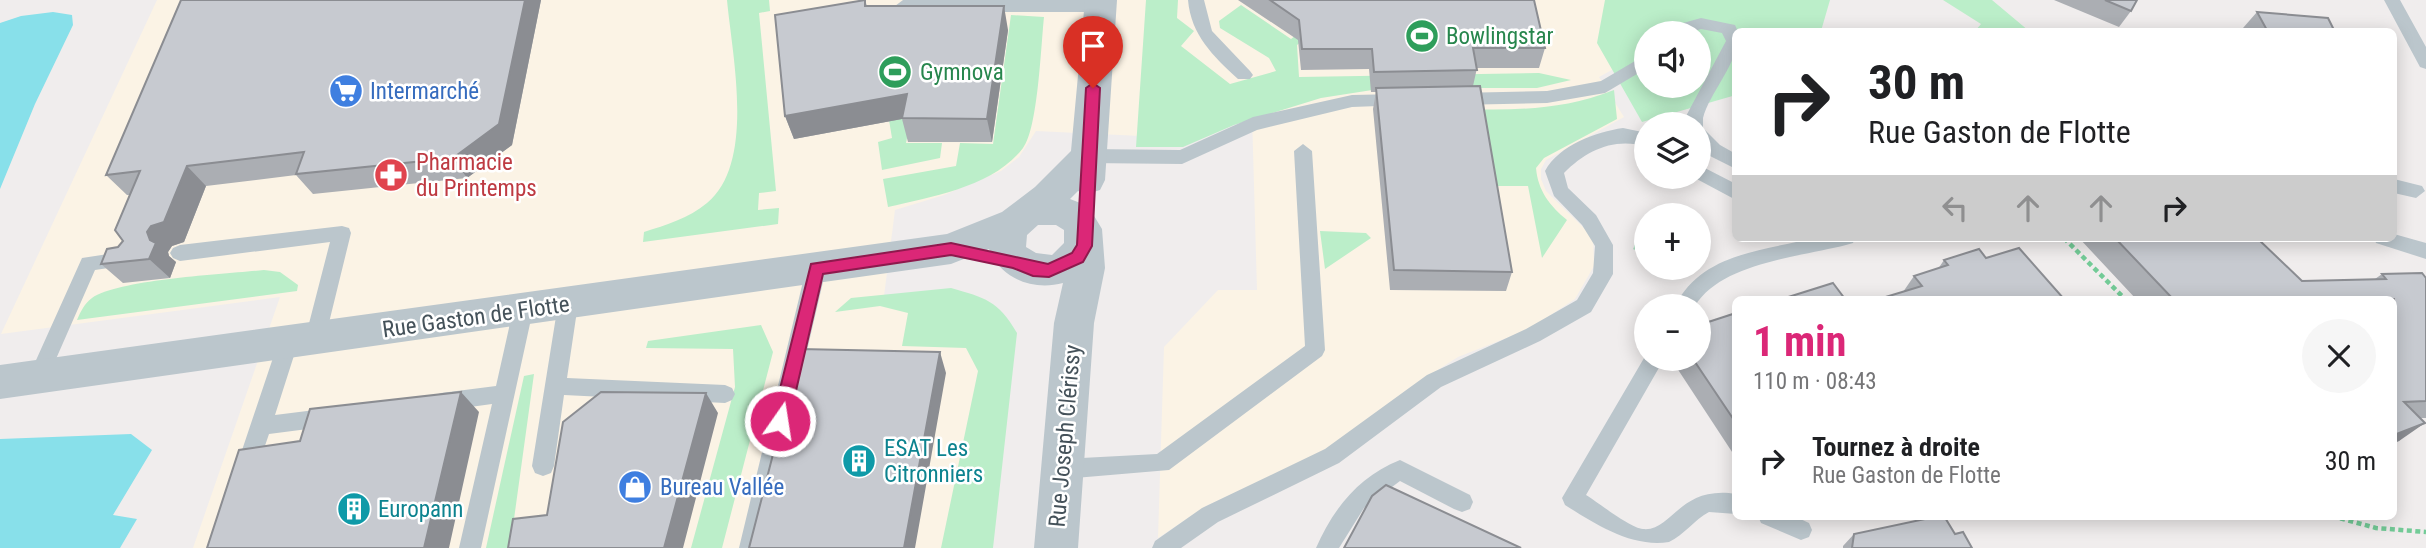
<!DOCTYPE html>
<html lang="fr">
<meta charset="utf-8">
<style>
body{margin:0;font-family:"Roboto Condensed",sans-serif;background:#f6f6f6;color:#202124;height:100vh;display:flex;flex-direction:column;font-size:26px;white-space:nowrap}
*{box-sizing:border-box;margin:0}
p{font-size:23px;color:#757577}
.icon{flex:none;width:38px;height:38px;fill:none;stroke:currentColor;stroke-width:2;stroke-linecap:round;stroke-linejoin:round}
.map{position:relative;flex:1;overflow:hidden}
.details{position:absolute;left:1732px;top:296px;width:665px;height:224px;display:flex;flex-direction:column;background:#fff;border-radius:10px;box-shadow:0 4px 18px #0003}
.details>*{flex:none}
.top-card{position:absolute;left:1732px;top:28px;width:665px;height:214px;border-radius:10px;box-shadow:0 4px 18px #0003;background:#fff;color:#202124;overflow:hidden}
.controls{position:absolute;left:1634px;top:21px;display:grid;gap:14px}
.controls a{display:grid;place-items:center;width:77px;height:77px;border-radius:50%;background:#fff;box-shadow:0 4px 18px #0003;font-size:35px}
.pin{position:absolute;display:grid;place-items:center;width:60px;height:60px;color:#fff;margin:-72px -30px;border-radius:50% 50% 50% 0;rotate:-45deg;box-shadow:0 0 7px #0007}
.pin .icon{rotate:45deg}
.me{position:absolute;width:77px;margin:-38px;rotate:13deg;stroke-linejoin:round;filter:drop-shadow(0 0 5px #0008)}
.turn{display:flex;align-items:center;gap:24px;height:147px;padding:0 21px;font-size:32px}
.turn .icon{width:91px;height:91px;stroke-width:2.5}
.turn b{display:block;font-size:49px;line-height:60px}
.lanes{display:flex;align-items:center;height:66px;padding:0 21px;background:#0003;justify-content:center;gap:35px;direction:ltr}
.lanes .off{opacity:.35}
.round{display:grid;place-items:center;flex:none;width:74px;height:74px;border-radius:37px;background:#f6f6f6}
.overview{display:flex;align-items:center;justify-content:space-between;height:119px;padding:0 21px}
h1{font-size:42px;font-weight:700;line-height:52px;color:#db2777}
ul{padding:0;list-style:none}
li{display:flex;align-items:center;gap:21px;height:91px;padding:0 21px}
li div{flex:1}
li b{display:block;font-size:26px}
li em{font-style:normal}
.map>svg:first-child{display:block}
.commercial{fill:#fbf3e5}
.green{fill:#bbeec9;fill-rule:evenodd}
.water{fill:#88e0ea}
.lines{fill:none;stroke-linecap:round;stroke-linejoin:round}
.path{stroke:#73cb97;stroke-width:4.5;stroke-dasharray:5 3.5;stroke-linecap:butt}
.lane{fill:#bbc6cc;fill-rule:evenodd}
.street{fill:#bbc6cc;fill-rule:evenodd}
.wall{fill:#abaeb3}
.shaded-wall{fill:#8b8d92}
.building{fill:#c7cad0;stroke:#8b8d92;stroke-width:2}
.route{fill:#db2777;stroke:#8e194d;stroke-width:2}
.labels{text-anchor:middle;dominant-baseline:central;stroke-width:5;stroke-linejoin:round;paint-order:stroke}
.leisure-label{font-size:23px;fill:#27864d;stroke:#fff;text-anchor:start}
.shop-label{font-size:23px;fill:#366cbe;stroke:#fff;text-anchor:start}
.health-label{font-size:23px;fill:#be3a42;stroke:#fff;text-anchor:start}
.street-label{font-size:23px;fill:#45525a;stroke:#fff}
.culture-label{font-size:23px;fill:#0d838f;stroke:#fff;text-anchor:start}
</style>
<div class="map">
<svg width="2426" height="548" viewBox="0 0 2426 548">
<rect width="100%" height="100%" fill="#f0eded"/>
<path class="commercial" d="M157 0H1675L1647 33 1643 53 1599 77 1624 117 1546 160 1541 169V179L1546 191 1593 237 1594 266 1575 299 1529 329 1458 357 1409 388 1330 449 1206 506 1158 538 1164 347 1218 290H1257L1252 115 1141 136 1036 131 1019 157 1001 171 944 195 895 210 883 304 950 320 986 370 955 548H193L280 297 1 334Z"/>
<path class="green" d="M727 0H769L770 11 759 13 776 191 759 193 758 210 779 208 778 224 643 242 644 232C666 225 689 218 707 203 756 163 732 55 727 0Z
M1146 0H1178L1177 18 1194 31 1181 46 1230 84 1276 71 1269 58 1220 28 1219 21 1241 5 1291 39 1314 22 1321 26 1297 45 1299 77 1539 73 1571 80 1537 88H1385L1321 98 1234 125 1183 147H1136Z
M1605 0H1830L1821 31 1736 32V95L1642 122 1597 43ZM1647 33H1699V86H1647Z
M1943 0H1992L2029 31H1975L1981 24Z
M1011 15 1044 17C1041 45 1038 129 1023 148 993 187 933 196 888 207L883 179 956 166 960 143 993 144Z
M1614 90 1617 119 1544 158 1536 168C1538 191 1550 206 1567 220L1542 258 1528 186H1490L1459 109C1515 110 1560 111 1614 90Z
M887 108 913 109 906 143H942L940 158 882 170 878 142 892 138Z
M1320 231 1366 233 1371 238 1325 269Z
M264 270 280 272 298 285 297 291 77 320C81 311 84 304 92 298 120 279 226 274 264 270Z
M951 288C985 298 998 300 1017 333L993 548H941L978 371 966 348 902 346 908 313 880 306 835 312 851 298Z
M761 325 773 352 722 548H691L735 387 733 349 646 348 648 341Z
M534 374 510 548H486L524 376Z"/>
<path class="water" d="M53 12 72 15 73 25 35 104 0 189V23L21 16Z
M131 434 152 450 113 515 137 519 120 548H0V439Z"/>
<g class="lines">
<path class="path" d="M2064 238 2125 299
M1634 247 1647 250
M2332 516 2376 528 2426 532"/>
<path class="lane" d="M903 0H1101L1109 6 1101 12H903L895 6Z
M1188 0H1204L1212 31 1250 71 1253 75 1250 79H1238C1213 56 1191 35 1188 0Z
M2384 0H2400L2426 47V69L2420 67Z
M1701 18 1735 25C1749 51 1710 90 1703 118V128L1720 145 1736 154V169L1708 155 1699 145V124H1687L1685 118 1726 41 1722 33 1701 29 1688 33H1667L1676 25Z
M1647 54V68L1605 93 1547 103 1457 105 1448 99 1457 93 1547 91 1601 81Z
M1399 94 1405 95 1408 100 1405 105 1352 107 1257 130 1182 164 1088 163 1079 156 1088 149 1180 150 1253 117 1352 95Z
M1623 128 1647 133V147C1615 137 1587 150 1564 173L1568 188 1596 215 1613 245V274L1591 312 1540 341 1441 387 1339 463 1218 522 1181 548H1152L1155 541 1202 508 1325 449 1427 375 1526 329 1577 300 1593 273 1595 246 1582 225 1554 196 1545 171C1559 145 1596 132 1623 128Z
M1303 144 1312 151 1325 350 1322 356 1169 470 1063 479 1055 476 1052 469 1055 462 1063 459 1157 454 1305 346 1294 151Z
M1699 165 1736 184V200L1693 177H1699Z
M2394 179 2422 186 2425 191 2416 198 2394 193Z
M342 226 349 228 351 233 325 339 322 345 315 347 308 345 305 339 330 242 180 261 173 258 170 253 173 248 180 245Z
M2394 234 2426 243V259L2376 243 2374 238H2394Z
M1814 238H1855L1853 243 1846 245C1799 257 1721 263 1695 306H1675C1702 253 1762 251 1814 238Z
M128 251 135 254 138 259 135 264 95 270 45 384 38 387 31 384 28 378 82 258Z
M816 261 823 264 826 269 761 548H739L806 269 809 264Z
M568 296 575 298 578 304 567 378 725 385 732 388 735 394 732 400 725 403 564 395 554 466 551 473 543 476 535 473 532 466 558 304 561 298Z
M523 302 530 304 533 310 481 548H459L492 404 441 411 434 408 431 402 434 396 441 393 496 386 513 310 516 304Z
M288 335 295 337 298 343 275 415 331 408 338 411 341 417 338 423 331 426 269 434 254 478 246 481 238 478 235 471 278 343 281 337Z
M1647 353V359H1664L1586 495C1599 503 1630 528 1643 529 1672 532 1679 485 1736 494V514L1709 512C1694 520 1684 535 1669 542 1632 548 1595 524 1565 505L1562 498Z
M1400 460 1470 495 1473 502 1470 509 1462 512 1454 509 1400 481 1364 508 1339 548H1316C1333 509 1359 476 1400 460Z
M1758 516H1794L1809 523 1812 530 1809 537 1801 540 1761 523Z"/>
<path class="street" d="M1085 0H1117L1105 180 1100 190 1087 194 1078 191 1070 199 1088 206 1102 229 1105 268 1094 323 1078 548H1034L1054 323 1063 283C1033 291 1001 279 989 249L951 264 0 399V365L947 234 1002 212 1035 187 1071 151ZM1038 225H1056L1064 230V243L1052 255 1036 253 1026 247 1027 235Z"/>
</g>
<path class="wall" d="M181 0H541L512 145 467 178 313 194 296 175 206 186 184 242 172 246 168 252 169 256 176 262 170 278 123 283 101 264 123 241 129 195H127L106 175Z
M865 0 867 6 1008 30 992 142H908L902 119 794 139 785 116Z
M1238 0H1534L1545 48 1539 68H1477L1473 86 1512 272 1506 291 1390 290 1373 109 1376 92H1371L1369 69 1301 70 1298 40Z
M2054 0H2137L2131 11 2119 27Z
M2257 12 2335 32H2245L2243 28Z
M2079 238H2257L2302 281 2375 279 2382 274 2426 278V418H2420L2399 441 2394 443V299H2136Z
M1986 258 2064 299 1903 292 1914 276 1938 269 1944 260Z
M1736 313V458L1673 362 1675 359H1699Z
M1854 534H1955L1972 548H1843V546Z"/>
<path class="shaded-wall" d="M525 0H541L512 145 467 178 453 158Z
M1004 6 1008 30 992 142 987 119Z
M907 94 902 119 794 139 785 116Z
M187 166 206 186 184 242 172 246 168 252 169 256 176 262 170 278 149 259 150 240 147 232Z
M940 352 946 373 915 548H904Z
M461 392 479 412 449 548H424Z
M706 393 718 413 683 548H664Z
M2425 423 2399 441 2394 443V435Z"/>
<path class="building" d="M181 0H525L499 124 453 158 296 174 304 152 187 166 164 222 151 226 147 232 150 240 156 243 149 259 101 264 107 249 118 247 123 241 115 230 140 171 106 175Z
M865 0V6H1004L987 119 902 118 907 94 785 116 775 15Z
M1270 0H1534L1545 48H1473L1477 70 1374 72 1372 49H1302L1299 20Z
M2105 0H2137L2131 11Z
M2257 12 2328 18 2335 32H2268Z
M1480 86 1512 272 1394 270 1376 88Z
M2115 238H2257L2302 281 2386 279 2382 274 2422 273 2426 278V401L2404 402 2425 423 2394 435V299H2173Z
M2019 248 2064 299H1879L1922 286 1914 276 1948 265 1944 260 1979 249 1986 258Z
M1833 283 1845 299H1782Z
M1736 313V423L1693 359H1699V325Z
M800 349 940 352 904 548H749Z
M461 392 424 548H207L239 450 300 441 310 409Z
M601 392 706 393 664 548H508L513 519 547 515 563 422Z
M1386 485 1521 548H1344L1372 496Z
M1939 516H1944L1955 534 1963 532 1972 548H1852L1854 534Z"/>
<path class="route" d="M1093 83 1100 88 1092 246 1083 262 1049 277 1033 276 1013 268 951 255 823 274 789 421 780 429 774 427 772 421 811 264 951 243 1048 264 1072 253 1077 245 1086 88Z"/>
<defs>
<g id="stadium-disc" transform="scale(1.75)"><circle r="9.5" fill="#2e9e5b" stroke="#fff"/><path d="M0-5a6.5 5 0 1 0 0 10a6.5 5 0 1 0 0-10ZM-3.5-1.8h7v3.6h-7Z" fill="#fff"/></g>
<g id="supermarket-disc" transform="scale(1.75)"><circle r="9.5" fill="#3f7fe0" stroke="#fff"/><path d="M-6-5.5h2.5l.6 2H6L4.5 2H-2.5L-4.4-4H-6ZM-1.5 3.2a1.3 1.3 0 1 0 .1 0ZM3 3.2a1.3 1.3 0 1 0 .1 0Z" fill="#fff"/></g>
<g id="pharmacy-disc" transform="scale(1.75)"><circle r="9.5" fill="#e0444e" stroke="#fff"/><path d="M-2-6h4v4h4v4h-4v4h-4v-4h-4v-4h4Z" fill="#fff"/></g>
<g id="building-disc" transform="scale(1.75)"><circle r="9.5" fill="#0f9aa8" stroke="#fff"/><path d="M-4-6H4V6H1V3H-1V6H-4ZM-2.5-4.3h1.7v1.8h-1.7ZM.8-4.3h1.7v1.8H.8ZM-2.5-1h1.7V.8h-1.7ZM.8-1h1.7V.8H.8Z" fill="#fff"/></g>
<g id="shop-disc" transform="scale(1.75)"><circle r="9.5" fill="#3f7fe0" stroke="#fff"/><path d="M-5-2.5h2.3a2.7 3.5 0 0 1 5.4 0H5L5.5 6h-11ZM-1.5-2.5h3a1.5 2.3 0 0 0-3 0Z" fill="#fff"/></g>
</defs>
<g fill-rule="evenodd">
<use href="#stadium-disc" x="1422" y="36"/>
<use href="#stadium-disc" x="895" y="72"/>
<use href="#supermarket-disc" x="346" y="91"/>
<use href="#pharmacy-disc" x="391" y="175"/>
<use href="#building-disc" x="859" y="461"/>
<use href="#shop-disc" x="635" y="487"/>
<use href="#building-disc" x="354" y="509"/>
</g>
<g class="labels">
<g class="leisure-label">
<text x="1446" y="36">Bowlingstar</text>
<text x="920" y="72">Gymnova</text>
</g>
<g class="shop-label">
<text x="370" y="91">Intermarché</text>
<text x="660" y="487">Bureau Vallée</text>
</g>
<g class="health-label">
<text x="416" y="162">Pharmacie<tspan x="416" dy="26">du Printemps</tspan></text>
</g>
<g class="street-label">
<text transform="translate(476 317) rotate(-8)">Rue Gaston de Flotte</text>
<text transform="translate(1065 436) rotate(-85)">Rue Joseph Clérissy</text>
</g>
<g class="culture-label">
<text x="884" y="448">ESAT Les<tspan x="884" dy="26">Citronniers</tspan></text>
<text x="378" y="509">Europann</text>
</g>
</g>
</svg>
<div class="controls">
<a><svg class="icon" aria-label="sound" viewBox="0 0 24 24"><path d="M4 9h4l5-4v14l-5-4H4zM17 9q2 3 0 6"/></svg></a>
<a><svg class="icon" aria-label="layers" viewBox="0 0 24 24"><path d="M12 4l9 5-9 5-9-5zM3 14l9 5 9-5"/></svg></a>
<a>+</a>
<a>−</a>
</div>
<div class="pin" style="left:1093px;top:88px;background:#d93025"><svg class="icon" aria-label="arrive" viewBox="0 0 24 24"><path d="M6 21V4h12l-3 4 3 4H6"/></svg></div>
<svg class="me" style="left:780px;top:421px" viewBox="-20 -20 40 40"><circle r="17" fill="#db2777" stroke="#fff" stroke-width="3"/><path d="M0-11L8 9 0 5-8 9z" fill="#fff"/></svg>
<div class="top-card">
<div class="turn"><svg class="icon" aria-label="right" viewBox="0 0 24 24"><path d="M7 20v-9h11M14 6l5 5-5 5"/></svg><div><b>30 m</b>Rue Gaston de Flotte</div></div>
<div class="lanes"><svg class="icon off" aria-label="left" viewBox="0 0 24 24"><path d="M17 20v-9H6M10 6l-5 5 5 5"/></svg><svg class="icon off" aria-label="ahead" viewBox="0 0 24 24"><path d="M12 20V5M6 11l6-6 6 6"/></svg><svg class="icon off" aria-label="ahead" viewBox="0 0 24 24"><path d="M12 20V5M6 11l6-6 6 6"/></svg><svg class="icon" aria-label="right" viewBox="0 0 24 24"><path d="M7 20v-9h11M14 6l5 5-5 5"/></svg></div>
</div>
<section class="details">
<div class="overview"><div><h1>1 min</h1><p>110 m · 08:43</p></div><a class="round"><svg class="icon" aria-label="close" viewBox="0 0 24 24"><path d="M6 6l12 12M18 6L6 18"/></svg></a></div>
<ul>
<li><svg class="icon" aria-label="right" viewBox="0 0 24 24"><path d="M7 20v-9h11M14 6l5 5-5 5"/></svg><div><b>Tournez à droite</b><p>Rue Gaston de Flotte</p></div><em>30 m</em></li>
</ul>
</section>
</div>
